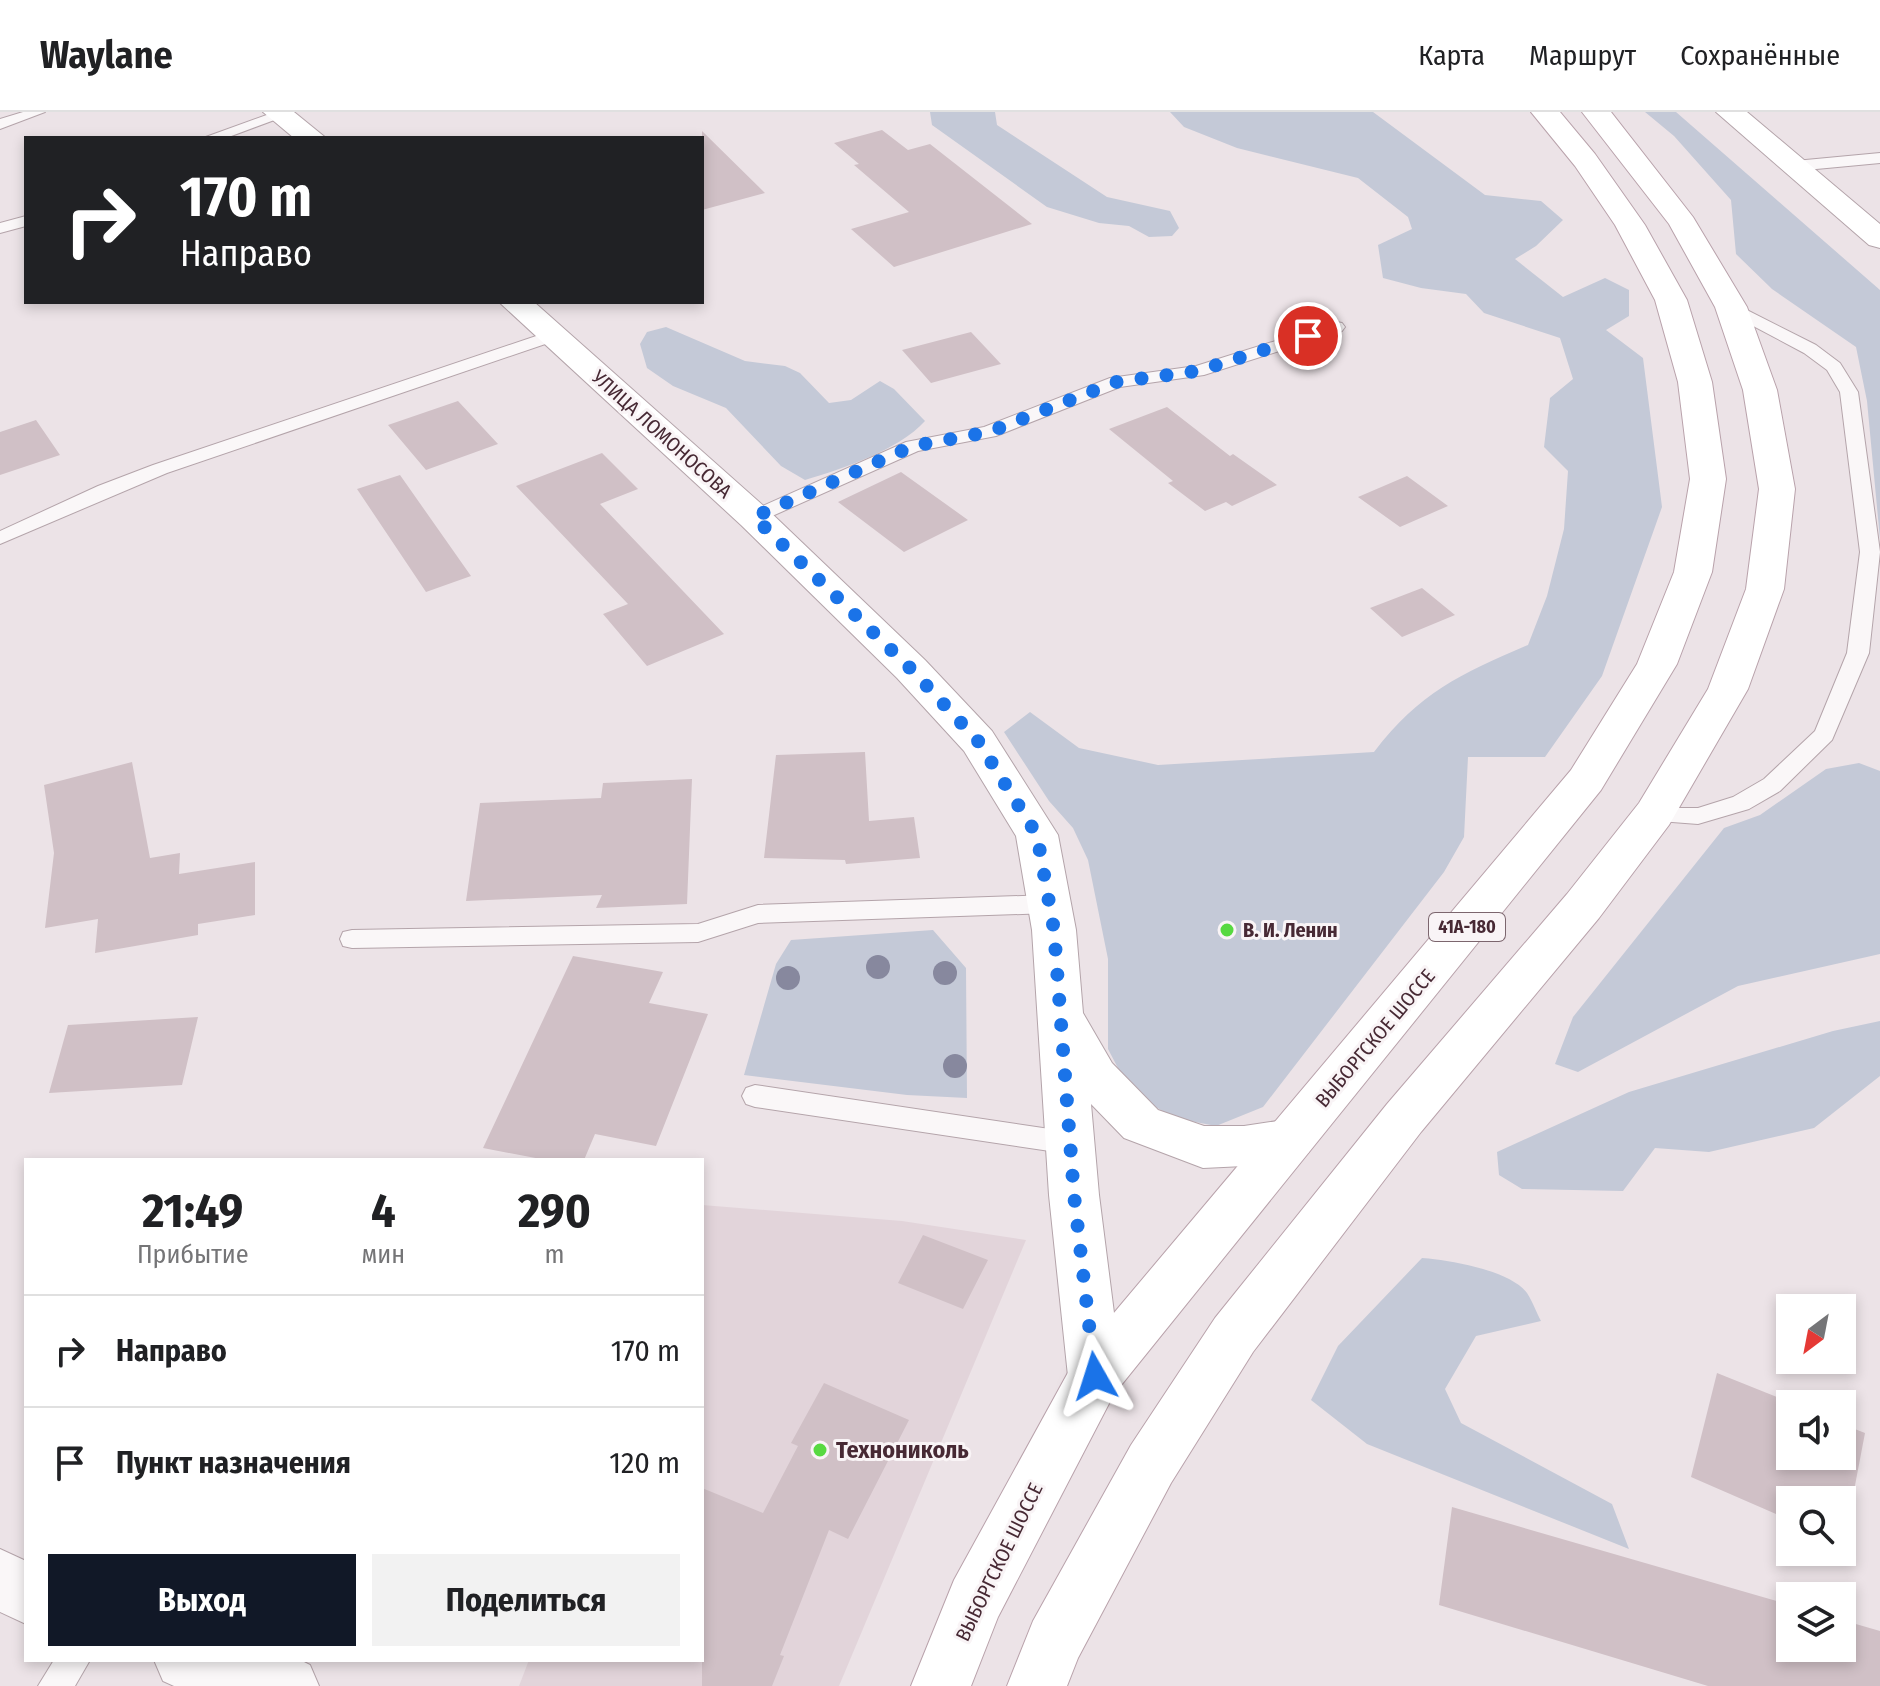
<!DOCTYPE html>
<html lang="ru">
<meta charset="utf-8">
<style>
body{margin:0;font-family:"Fira Sans Condensed",sans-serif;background:#f2f2f2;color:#202124;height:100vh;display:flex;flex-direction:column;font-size:30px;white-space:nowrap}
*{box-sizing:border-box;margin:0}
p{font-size:26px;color:#757577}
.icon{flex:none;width:44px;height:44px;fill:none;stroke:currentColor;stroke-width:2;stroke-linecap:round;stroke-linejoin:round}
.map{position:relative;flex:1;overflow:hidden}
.details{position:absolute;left:24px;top:1046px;width:680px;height:504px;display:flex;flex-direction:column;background:#fff;border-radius:0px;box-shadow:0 4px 12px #0003}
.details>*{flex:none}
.top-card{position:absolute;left:24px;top:24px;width:680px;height:168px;border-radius:0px;box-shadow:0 4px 12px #0003;background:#202124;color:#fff;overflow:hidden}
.needle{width:52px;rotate:212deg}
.fabs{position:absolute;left:1776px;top:1182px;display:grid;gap:16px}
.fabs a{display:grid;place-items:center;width:80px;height:80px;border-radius:0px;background:#fff;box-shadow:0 4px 12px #0003;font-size:40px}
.pin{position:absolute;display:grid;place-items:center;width:68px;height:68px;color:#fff;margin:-34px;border:4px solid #fff;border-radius:50%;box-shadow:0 2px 8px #0007}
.me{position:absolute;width:88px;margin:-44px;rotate:354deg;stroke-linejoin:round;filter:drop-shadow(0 0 6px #0008)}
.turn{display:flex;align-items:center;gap:28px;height:168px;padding:0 24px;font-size:36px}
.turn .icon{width:104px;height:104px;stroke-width:2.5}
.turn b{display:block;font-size:56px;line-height:68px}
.eta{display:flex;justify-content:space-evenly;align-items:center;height:136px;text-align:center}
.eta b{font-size:48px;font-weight:700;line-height:56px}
.button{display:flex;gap:16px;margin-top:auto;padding:16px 24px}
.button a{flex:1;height:92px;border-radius:0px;background:#111827;color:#fff;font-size:32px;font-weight:700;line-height:92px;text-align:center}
.button a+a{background:#f2f2f2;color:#202124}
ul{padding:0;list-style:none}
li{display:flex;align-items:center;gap:24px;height:112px;padding:0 24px;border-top:2px solid #e0e0e0}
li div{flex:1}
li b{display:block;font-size:30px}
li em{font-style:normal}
header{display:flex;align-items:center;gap:48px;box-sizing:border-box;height:112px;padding:0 40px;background:#fff;border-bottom:2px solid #e0e0e0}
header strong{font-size:38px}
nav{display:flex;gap:44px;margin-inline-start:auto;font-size:28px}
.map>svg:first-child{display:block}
.built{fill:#e2d4da}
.green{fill:#c4c9d7}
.building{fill:#d0c0c6}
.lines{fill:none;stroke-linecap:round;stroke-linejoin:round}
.lane-casing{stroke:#b4a4aa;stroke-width:2}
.street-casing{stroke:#b4a4aa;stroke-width:2}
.secondary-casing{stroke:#b4a4aa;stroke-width:2}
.primary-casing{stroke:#b9a2ab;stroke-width:2}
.lane{fill:#faf7f8;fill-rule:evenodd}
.street{fill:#faf7f8;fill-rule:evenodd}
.secondary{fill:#fff;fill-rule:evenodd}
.primary{fill:#fff;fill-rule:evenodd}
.tree{fill:#87889e}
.route{stroke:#1a73e8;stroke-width:14;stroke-dasharray:0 25.2}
.poi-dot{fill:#57d941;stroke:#f9f4f6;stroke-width:3}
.labels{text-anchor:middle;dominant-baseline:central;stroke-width:6;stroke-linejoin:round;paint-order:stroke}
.shield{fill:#f9f4f6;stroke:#7c666e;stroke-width:2}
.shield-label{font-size:18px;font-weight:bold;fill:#472934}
.street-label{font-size:20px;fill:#472934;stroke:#f9f4f6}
.poi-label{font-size:20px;font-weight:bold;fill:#472934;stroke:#f9f4f6;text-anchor:start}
.near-poi-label{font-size:24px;font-weight:bold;fill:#472934;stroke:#f9f4f6;text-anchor:start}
</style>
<header>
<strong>Waylane</strong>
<nav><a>Карта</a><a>Маршрут</a><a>Сохранённые</a></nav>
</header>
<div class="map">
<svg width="1880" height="1574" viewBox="0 0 1880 1574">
<rect width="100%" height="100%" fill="#ece3e7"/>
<path class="built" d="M702 1093 902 1109 1026 1128 839 1574H519L529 1548H702Z"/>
<path class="green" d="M930 0H995L997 13 1107 85 1170 99 1179 116 1172 124 1149 125 1129 114 1099 111 1047 95 932 13Z
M1170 0H1373L1485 83 1541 89 1563 108 1536 134 1515 147 1563 185 1605 166 1629 178V204L1606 218 1643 246 1662 395 1602 564 1545 645H1468L1464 725 1444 760 1263 995 1216 1014 1175 1006 1131 981 1108 937V847L1088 748 1073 716 1049 689 1004 620 1030 600 1079 636 1158 653 1374 640C1420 580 1461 562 1528 533L1547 484 1564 417 1568 359 1544 335 1550 286 1573 267 1560 226 1484 201 1466 182 1421 176 1383 166 1378 133 1412 117 1408 105 1358 66 1237 36 1184 15Z
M1645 0H1676L1880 178V427L1867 289 1856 235 1772 177 1736 142 1731 88 1674 24Z
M666 215 745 249 785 254 800 261 829 291 851 288 880 269 894 277 925 309C899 338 842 357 805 368L781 354 726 296 673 274 647 256 640 232 647 220Z
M1859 651 1880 659V842L1738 874 1578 960 1555 952 1573 905 1724 716 1760 703 1826 657Z
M933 818 966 856 967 986 907 983 744 963 776 852 791 828Z
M1880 909V964L1814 1016 1709 1040 1655 1036 1623 1079 1522 1077 1499 1063 1497 1040 1629 980 1833 919Z
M1422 1146C1449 1148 1510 1158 1527 1181 1533 1190 1536 1200 1541 1209L1476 1224 1445 1277 1461 1311 1612 1392 1629 1437 1367 1332 1311 1288 1338 1234Z"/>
<path class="building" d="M882 18 908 38 930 32 1032 112 894 155 851 117 909 100 854 53 859 52 834 31Z
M702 19 765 81 702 98Z
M971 220 1001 252 931 271 902 238Z
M458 289 498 332 426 358 388 313Z
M1167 295 1230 344 1233 342 1277 373 1232 394 1226 390 1205 399 1168 371 1173 369 1109 317Z
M36 308 60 343 0 363V320Z
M602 341 638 377 600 392 724 522 647 554 603 502 628 492 516 374Z
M901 360 968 408 904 440 838 390Z
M400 363 471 464 426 480 357 377Z
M1407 364 1448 394 1400 415 1358 385Z
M1422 476 1455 503 1402 525 1370 496Z
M865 640 869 709 914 705 920 746 846 752 845 748 764 746 776 643Z
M132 650 150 746 180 741 179 762 255 750V803L198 812V823L95 841 98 807 45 816 54 741 44 673Z
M692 667 687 792 596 796 602 783 466 789 480 691 601 686 603 671Z
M573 844 663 860 649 891 708 902 656 1034 595 1022 584 1048H546L483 1036Z
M198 905 182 973 49 981 68 913Z
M923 1123 988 1148 963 1197 898 1171Z
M1717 1261 1794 1292H1790V1344H1842V1312L1865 1321 1844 1431 1842 1388H1790V1408L1691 1365Z
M824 1271 909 1308 848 1427 829 1418 780 1543 784 1544 772 1574H702V1376L763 1401 798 1334 791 1331Z
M1452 1395 1790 1493V1536H1842V1508L1880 1519V1574H1708L1439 1493Z"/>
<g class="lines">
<g class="lane-casing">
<path id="lane" d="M23 0H45L0 17V7Z
M275 0H286L288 3 226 26H203Z
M1880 41V51L1795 59 1787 54 1795 49Z
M26 104V114L0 121V111Z
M1731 190 1816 233 1840 251 1858 280 1880 440 1869 541 1832 628 1780 679 1749 697 1698 712 1646 708 1642 702 1646 696H1698L1733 685 1764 667 1815 619 1847 541 1860 440 1840 280 1827 258 1804 241 1725 199 1722 195Z
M1336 210 1342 211 1345 215 1342 219 1204 263 1120 275 996 324 918 339 761 409 754 411 744 405 747 401 906 330 984 315 1110 266 1196 254Z
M554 218 560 219 563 223 560 227 167 361 0 432V419L98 374 153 353Z
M1049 783 1058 786 1061 792 1058 798 1049 801 758 811 698 830 352 836 343 834 340 827 343 820 352 818 698 812 758 793Z
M755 973 1070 1020 1079 1023 1083 1031 1079 1039 1070 1042 755 995 746 992 742 984 746 976Z
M54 1548H90L75 1574H38Z"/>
</g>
<g class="street-casing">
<path id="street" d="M0 1437 26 1449V1512L0 1500Z
M154 1548H300L310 1553 319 1574H174L163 1569Z"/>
</g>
<g class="secondary-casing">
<path id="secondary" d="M263 0H294L326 26H294Z
M1716 0H1747L1880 112V136L1869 133Z
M499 190H534L767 397 925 548 992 619 1058 723 1076 818 1083 901 1112 951 1158 998 1204 1014H1244L1291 1007 1308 1013 1316 1027 1308 1041 1244 1054 1203 1056 1124 1026 1091 992 1099 1083 1122 1264 1114 1282 1095 1289 1076 1282 1068 1264 1049 1083 1032 818 1016 724 964 639 897 566 741 413Z"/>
</g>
<g class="primary-casing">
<path id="primary" d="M1531 0H1560L1595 42 1645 113 1687 188 1712 270 1726 367 1712 460 1677 552 1601 678 1114 1282 998 1505 971 1574H911L954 1468 1076 1246 1571 658 1637 552 1674 460 1690 367 1678 270 1655 188 1615 113 1575 54Z
M1582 0H1611L1693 105 1747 195 1777 278 1795 377 1784 477 1748 577 1669 713 1599 806 1421 1020 1253 1240 1171 1371 1078 1546 1067 1574H1007L1033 1509 1131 1333 1215 1206 1387 992 1567 782 1639 691 1708 577 1746 477 1759 377 1743 278 1715 195 1669 112Z"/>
</g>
<use href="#lane" class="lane"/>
<use href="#street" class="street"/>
<use href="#secondary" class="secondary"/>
<use href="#primary" class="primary"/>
</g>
<g class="tree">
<circle cx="878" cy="855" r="12"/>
<circle cx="945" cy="861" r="12"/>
<circle cx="788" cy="866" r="12"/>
<circle cx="955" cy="954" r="12"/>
</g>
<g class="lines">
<path class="route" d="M1095 1264 1074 1083 1054 818 1037 723 978 629 911 557 754 405 913 334 989 320 1116 270 1198 259 1308 224"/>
</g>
<g class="poi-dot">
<circle cx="1227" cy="818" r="8"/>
<circle cx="820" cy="1338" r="8"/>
</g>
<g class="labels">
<rect class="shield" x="1429" y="801" width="76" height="28" rx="6"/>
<g class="shield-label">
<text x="1467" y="815">41А-180</text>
</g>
<g class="street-label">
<text transform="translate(662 322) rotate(42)">УЛИЦА ЛОМОНОСОВА</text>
<text transform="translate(1375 926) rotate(-50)">ВЫБОРГСКОЕ ШОССЕ</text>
<text transform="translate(999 1450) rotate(-64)">ВЫБОРГСКОЕ ШОССЕ</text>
</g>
<g class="poi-label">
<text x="1243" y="818">В. И. Ленин</text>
</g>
<g class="near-poi-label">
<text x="836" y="1338">Технониколь</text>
</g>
</g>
</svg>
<div class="fabs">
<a><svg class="needle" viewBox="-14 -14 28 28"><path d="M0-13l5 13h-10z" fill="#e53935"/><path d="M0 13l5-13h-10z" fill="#757577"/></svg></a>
<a><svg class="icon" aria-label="sound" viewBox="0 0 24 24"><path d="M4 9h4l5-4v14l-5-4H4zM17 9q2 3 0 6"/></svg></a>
<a><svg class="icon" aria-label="search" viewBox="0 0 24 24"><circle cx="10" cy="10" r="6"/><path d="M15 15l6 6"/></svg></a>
<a><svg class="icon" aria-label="layers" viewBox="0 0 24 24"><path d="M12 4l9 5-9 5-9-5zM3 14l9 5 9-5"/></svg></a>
</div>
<div class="pin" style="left:1308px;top:224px;background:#d93025"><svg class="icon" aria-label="arrive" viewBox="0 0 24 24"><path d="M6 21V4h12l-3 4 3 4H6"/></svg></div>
<svg class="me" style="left:1095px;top:1264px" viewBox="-20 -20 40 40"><path d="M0-17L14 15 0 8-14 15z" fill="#1a73e8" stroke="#fff" stroke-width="4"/></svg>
<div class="top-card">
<div class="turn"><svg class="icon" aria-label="right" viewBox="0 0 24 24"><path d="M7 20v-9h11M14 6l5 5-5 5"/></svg><div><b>170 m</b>Направо</div></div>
</div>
<section class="details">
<div class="eta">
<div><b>21:49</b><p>Прибытие</p></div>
<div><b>4</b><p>мин</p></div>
<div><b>290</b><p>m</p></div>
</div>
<ul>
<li><svg class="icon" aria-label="right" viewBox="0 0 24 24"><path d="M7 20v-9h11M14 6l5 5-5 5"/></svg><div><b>Направо</b></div><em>170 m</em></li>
<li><svg class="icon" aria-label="arrive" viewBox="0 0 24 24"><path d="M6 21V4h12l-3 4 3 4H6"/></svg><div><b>Пункт назначения</b></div><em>120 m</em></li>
</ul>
<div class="button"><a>Выход</a><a>Поделиться</a></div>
</section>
</div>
